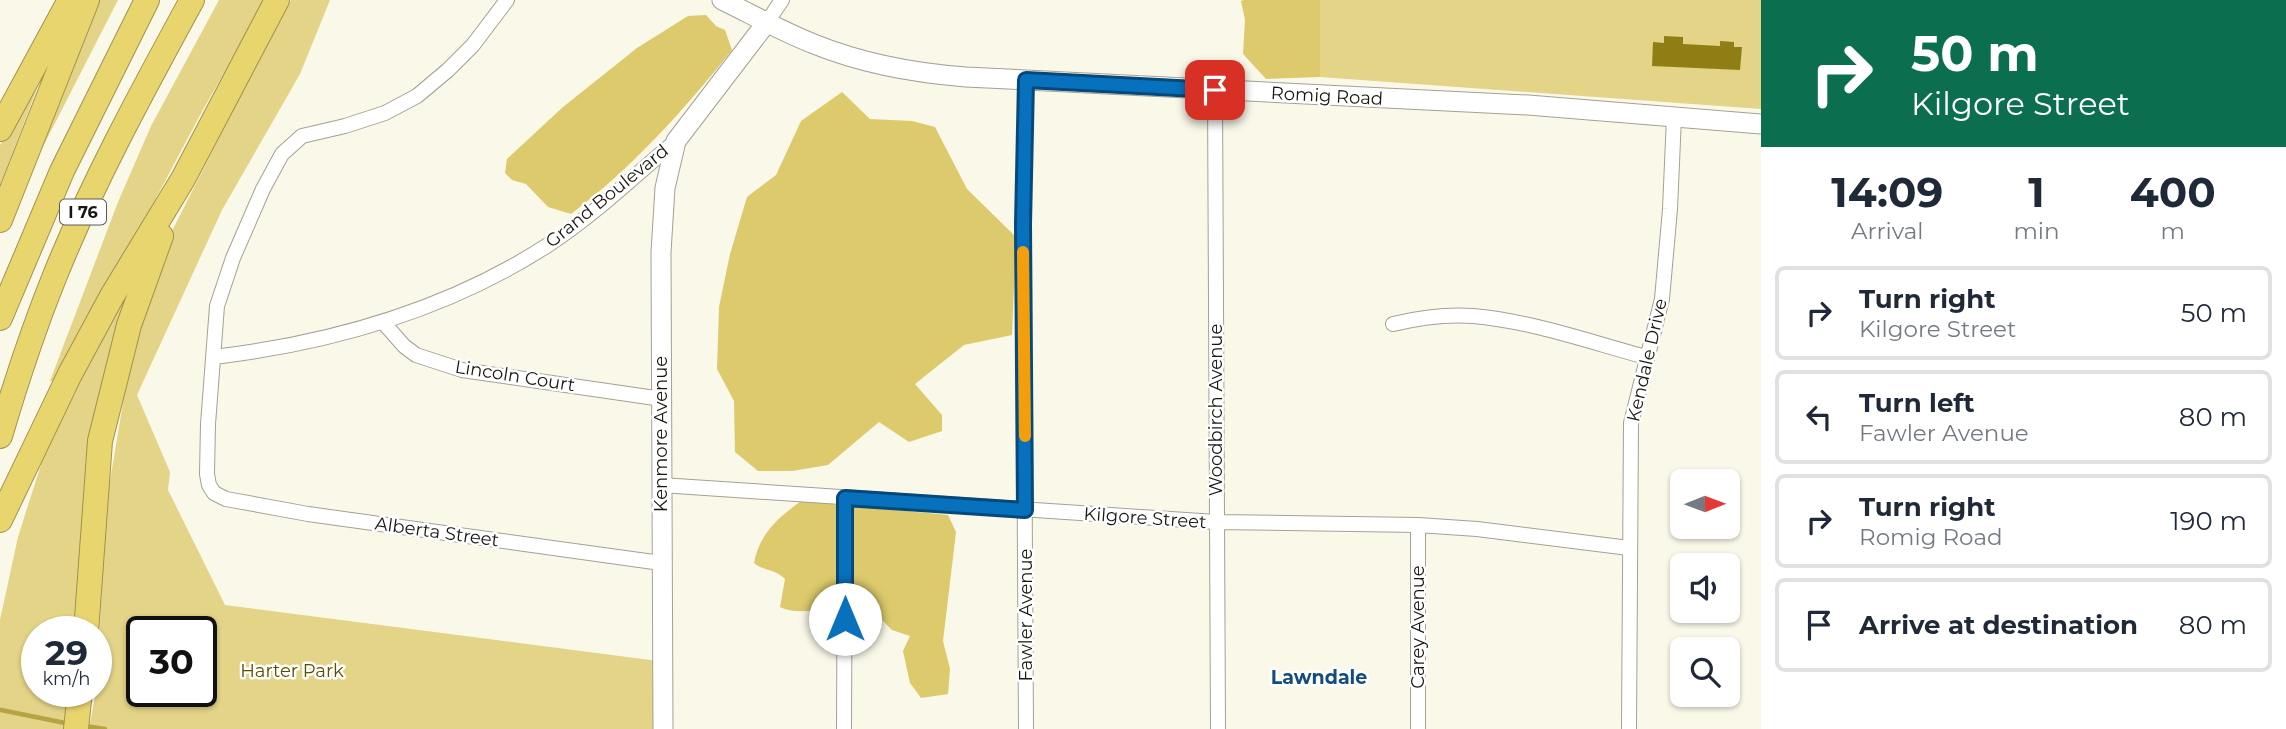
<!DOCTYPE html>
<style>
body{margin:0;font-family:Montserrat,sans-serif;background:#f2f2f3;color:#1f2937;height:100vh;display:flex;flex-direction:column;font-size:26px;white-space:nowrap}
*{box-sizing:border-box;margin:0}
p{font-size:23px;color:#747a83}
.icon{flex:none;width:38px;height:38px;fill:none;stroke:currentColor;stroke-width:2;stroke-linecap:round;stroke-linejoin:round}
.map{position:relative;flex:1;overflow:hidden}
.details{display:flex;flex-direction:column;background:#fff;width:525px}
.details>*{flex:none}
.hud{background:#0b6e4f;color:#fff;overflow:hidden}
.needle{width:46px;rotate:89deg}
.tools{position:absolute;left:1670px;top:469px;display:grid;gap:14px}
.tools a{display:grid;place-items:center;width:70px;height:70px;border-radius:10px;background:#fff;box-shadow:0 2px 5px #0004;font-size:35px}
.speed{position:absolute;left:21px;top:616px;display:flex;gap:14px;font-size:35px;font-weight:700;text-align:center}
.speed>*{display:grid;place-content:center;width:91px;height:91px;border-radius:50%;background:#fff;box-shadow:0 2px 5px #0004;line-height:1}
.speed small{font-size:18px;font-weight:400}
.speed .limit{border:4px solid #111;border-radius:10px;background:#fff;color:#111}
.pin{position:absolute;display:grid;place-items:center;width:60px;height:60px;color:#fff;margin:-30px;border-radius:14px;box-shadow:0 4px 10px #0006}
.me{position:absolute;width:77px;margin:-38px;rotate:0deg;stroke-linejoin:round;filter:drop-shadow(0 0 5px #0008)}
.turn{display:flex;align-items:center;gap:24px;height:147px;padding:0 35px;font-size:32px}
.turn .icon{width:91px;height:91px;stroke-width:2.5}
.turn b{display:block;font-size:49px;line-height:60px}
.eta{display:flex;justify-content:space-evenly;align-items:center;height:119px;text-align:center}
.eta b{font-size:42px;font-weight:700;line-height:49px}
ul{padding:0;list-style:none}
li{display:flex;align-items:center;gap:21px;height:94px;margin:0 14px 10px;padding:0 21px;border:4px solid #e0e1e3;border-radius:10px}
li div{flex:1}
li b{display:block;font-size:26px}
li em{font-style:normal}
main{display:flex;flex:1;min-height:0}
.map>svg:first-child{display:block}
.green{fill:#e3d487;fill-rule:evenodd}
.forest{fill:#dcca6c}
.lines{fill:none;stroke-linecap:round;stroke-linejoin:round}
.stream{stroke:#b5a344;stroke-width:4.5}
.building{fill:#907e15}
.street-casing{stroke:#a4a194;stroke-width:16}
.secondary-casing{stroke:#a4a194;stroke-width:21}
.highway-casing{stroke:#a0924d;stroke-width:26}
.street{stroke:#fff;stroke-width:14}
.secondary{stroke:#fff;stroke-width:19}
.highway{stroke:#e9d56e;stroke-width:24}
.route-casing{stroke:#05497b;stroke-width:18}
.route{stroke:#0871bd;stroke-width:12}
.slow{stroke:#f59e0b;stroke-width:12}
.labels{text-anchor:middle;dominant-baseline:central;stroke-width:5;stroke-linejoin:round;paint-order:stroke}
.shield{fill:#fff;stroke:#5d5c58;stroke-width:2}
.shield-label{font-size:16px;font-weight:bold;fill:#171611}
.street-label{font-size:18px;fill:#171611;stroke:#fff}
.park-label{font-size:18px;fill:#5a4e00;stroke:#fff}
.neighbourhood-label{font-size:19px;font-weight:bold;fill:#134d7e;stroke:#fff}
</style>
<main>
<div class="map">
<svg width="1761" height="729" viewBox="0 0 1761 729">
<rect width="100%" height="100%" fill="#faf8e9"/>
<path class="green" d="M94 0H118L30 172Z
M219 0H265L199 117 58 383 50 381 118 202 151 126Z
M291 0H330L300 74 222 210 137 395 170 472 168 490 225 605 658 661 657 729H89L96 691 107 499 126 385 137 337 173 229 261 55ZM142 632H201V691H142Z
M1320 0H1761V109L1320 77Z
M37 89 0 185V145Z
M122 294 129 298 76 632H37V691H71L68 729H0V620L18 537 44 455Z"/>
<path class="forest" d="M1244 0H1320V77L1266 79 1243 54 1245 20 1241 1Z
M706 15 716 26 725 30 732 50C684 110 632 168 571 214L548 207 526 184 512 180 505 173 507 159 563 107 637 48 688 16Z
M842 92 870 119 912 121 935 127 967 189 1016 237 1012 335 964 345 915 384 942 415V431L909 442 879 422 828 465 792 471H758L735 452 734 401 717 369 719 307 730 254 747 197 776 175 801 121Z
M801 501 948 515 956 532 943 641 950 669 948 694 921 698 910 683 903 651 910 636 892 630 876 614 856 600C835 605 801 618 780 607L785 579C774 568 765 572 754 563 759 534 779 517 801 501Z"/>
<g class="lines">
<path class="stream" d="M1 710 70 724
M85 726 105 729"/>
</g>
<path class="building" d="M1664 36 1683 37V44L1720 46V41L1734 42V47H1742L1740 70 1652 66 1653 42 1664 43Z"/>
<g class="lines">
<g class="street-casing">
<path id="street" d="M507 0 473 45 448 70 417 96 385 113 345 126 302 136 282 154 263 189 233 258 217 306 208 424 207 474 209 485 214 493 226 499 308 514 661 563
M767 22 782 0
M1215 91 1218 729
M383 322 404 346 416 355 462 370 662 399
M1393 324C1418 318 1446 314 1473 316 1531 321 1590 342 1646 357
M214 357C331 343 449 309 548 245 594 215 634 176 676 141
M661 485 1216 522 1418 525 1477 529 1629 548
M844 729 845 498
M1026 729 1023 224 1026 80
M1418 729V525
M1629 729 1631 423 1662 299 1670 209 1674 117"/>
</g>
<g class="secondary-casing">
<path id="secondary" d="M722 0C753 15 783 32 814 44 863 64 914 73 966 77L1528 105 1761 124
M663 729 661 252 665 188 676 141 767 22"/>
</g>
<g class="highway-casing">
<path id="highway" d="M0 129 70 0
M0 220 87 0
M0 318 62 171 147 0
M0 436C16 382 33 330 54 278 92 183 143 90 192 0
M0 520 70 374 112 296 183 179 277 0
M86 632 100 441 129 325 161 236
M76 729 80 691"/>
</g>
<use href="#street" class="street"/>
<use href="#secondary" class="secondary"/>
<use href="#highway" class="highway"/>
</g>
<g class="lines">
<g class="route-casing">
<path id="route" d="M845 619V498L1025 510 1023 224 1026 80 1215 90"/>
</g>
<use href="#route" class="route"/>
<path class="slow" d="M1023 252 1025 436"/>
</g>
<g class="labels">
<rect class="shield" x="60" y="199.5" width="46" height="25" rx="5"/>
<g class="shield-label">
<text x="83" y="212">I 76</text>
</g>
<g class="street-label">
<text transform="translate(1327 96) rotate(3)">Romig Road</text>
<text transform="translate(607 196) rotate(-39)">Grand Boulevard</text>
<text transform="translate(1647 360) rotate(-77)">Kendale Drive</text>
<text transform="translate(515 376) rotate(9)">Lincoln Court</text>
<text transform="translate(1216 410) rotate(-90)">Woodbirch Avenue</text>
<text transform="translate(661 434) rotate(-90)">Kenmore Avenue</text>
<text transform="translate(1145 518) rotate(4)">Kilgore Street</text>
<text transform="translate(437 532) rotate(8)">Alberta Street</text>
<text transform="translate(1026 615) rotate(-90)">Fawler Avenue</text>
<text transform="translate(1418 627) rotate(-90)">Carey Avenue</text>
</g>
<g class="park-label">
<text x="292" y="671">Harter Park</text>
</g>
<g class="neighbourhood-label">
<text x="1319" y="677">Lawndale</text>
</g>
</g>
</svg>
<div class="tools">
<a><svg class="needle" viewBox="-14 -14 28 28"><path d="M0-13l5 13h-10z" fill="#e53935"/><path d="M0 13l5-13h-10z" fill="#747a83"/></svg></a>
<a><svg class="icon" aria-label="sound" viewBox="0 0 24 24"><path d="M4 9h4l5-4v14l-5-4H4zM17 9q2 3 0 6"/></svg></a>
<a><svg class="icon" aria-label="search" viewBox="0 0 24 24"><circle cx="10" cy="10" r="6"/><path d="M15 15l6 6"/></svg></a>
</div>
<div class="speed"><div>29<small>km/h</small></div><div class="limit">30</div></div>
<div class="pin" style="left:1215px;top:90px;background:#d93025"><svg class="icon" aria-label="arrive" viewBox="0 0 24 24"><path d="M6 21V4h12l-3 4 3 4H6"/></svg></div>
<svg class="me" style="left:845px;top:619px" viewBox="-20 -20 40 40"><circle r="19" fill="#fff"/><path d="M0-13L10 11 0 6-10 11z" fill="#0871bd"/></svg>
</div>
<section class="details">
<div class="hud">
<div class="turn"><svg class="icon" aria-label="right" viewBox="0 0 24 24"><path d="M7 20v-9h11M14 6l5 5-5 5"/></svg><div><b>50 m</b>Kilgore Street</div></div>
</div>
<div class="eta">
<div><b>14:09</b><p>Arrival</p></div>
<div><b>1</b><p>min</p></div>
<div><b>400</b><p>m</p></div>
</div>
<ul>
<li><svg class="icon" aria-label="right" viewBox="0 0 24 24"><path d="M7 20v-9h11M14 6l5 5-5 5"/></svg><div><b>Turn right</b><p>Kilgore Street</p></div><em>50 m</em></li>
<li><svg class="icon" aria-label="left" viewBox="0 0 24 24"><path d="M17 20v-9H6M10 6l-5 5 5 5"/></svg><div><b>Turn left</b><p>Fawler Avenue</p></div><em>80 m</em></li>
<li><svg class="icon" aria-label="right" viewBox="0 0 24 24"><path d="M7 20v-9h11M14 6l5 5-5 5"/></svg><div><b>Turn right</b><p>Romig Road</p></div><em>190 m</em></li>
<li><svg class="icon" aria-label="arrive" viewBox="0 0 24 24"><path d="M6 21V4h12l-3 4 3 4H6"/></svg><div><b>Arrive at destination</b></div><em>80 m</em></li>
</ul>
</section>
</main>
